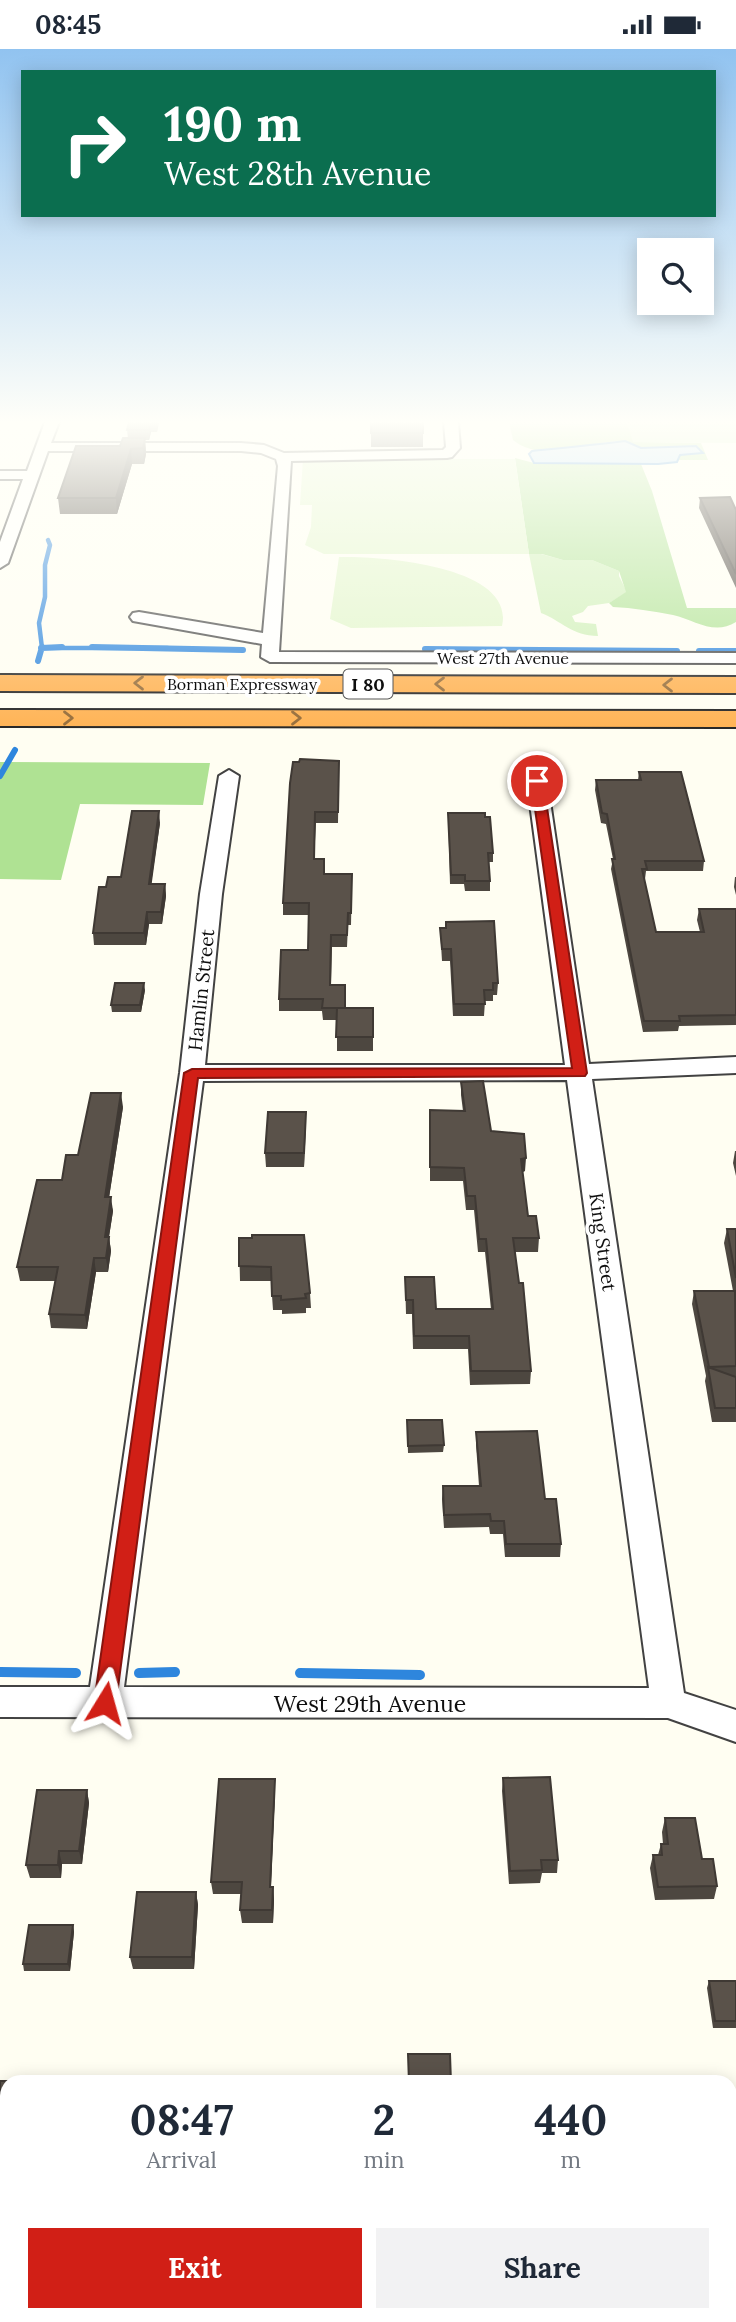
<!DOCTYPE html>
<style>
body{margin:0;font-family:Lora,serif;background:#f2f2f3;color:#1f2937;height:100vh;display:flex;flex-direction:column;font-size:26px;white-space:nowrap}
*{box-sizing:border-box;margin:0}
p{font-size:23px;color:#747a83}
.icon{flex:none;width:38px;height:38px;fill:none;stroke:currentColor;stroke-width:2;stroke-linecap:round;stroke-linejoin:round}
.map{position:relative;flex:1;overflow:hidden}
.details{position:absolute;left:0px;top:2026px;width:737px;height:247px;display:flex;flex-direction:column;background:#fff;border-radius:21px 21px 0 0;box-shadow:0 4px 18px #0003}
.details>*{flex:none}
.top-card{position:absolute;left:21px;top:21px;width:695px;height:147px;border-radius:0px;box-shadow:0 4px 18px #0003;background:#0b6e4f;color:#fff;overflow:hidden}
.fabs{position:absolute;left:637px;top:189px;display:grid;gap:14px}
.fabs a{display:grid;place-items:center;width:77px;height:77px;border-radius:0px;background:#fff;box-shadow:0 4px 18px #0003;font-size:35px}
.pin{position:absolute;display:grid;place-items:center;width:60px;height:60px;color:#fff;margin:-30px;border:4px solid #fff;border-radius:50%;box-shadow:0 2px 7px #0007}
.me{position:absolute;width:77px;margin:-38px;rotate:8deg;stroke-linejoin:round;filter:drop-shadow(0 0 5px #0008)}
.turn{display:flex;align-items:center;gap:24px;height:147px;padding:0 28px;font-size:32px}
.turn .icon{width:91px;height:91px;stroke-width:2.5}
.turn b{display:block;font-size:49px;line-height:60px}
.eta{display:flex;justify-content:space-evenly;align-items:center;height:119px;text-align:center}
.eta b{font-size:42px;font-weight:700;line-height:49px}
.cta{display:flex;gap:14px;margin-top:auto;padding:14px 28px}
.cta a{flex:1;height:80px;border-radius:0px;background:#d11f16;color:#fff;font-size:28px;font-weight:700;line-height:80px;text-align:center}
.cta a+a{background:#f2f2f3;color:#1f2937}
.status{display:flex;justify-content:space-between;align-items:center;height:49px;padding:0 35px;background:#fff;direction:ltr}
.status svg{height:19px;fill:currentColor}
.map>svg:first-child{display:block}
.green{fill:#ceefb6}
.forest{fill:#afe293}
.pitch{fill:#e1f5c9}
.water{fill:#b0d9fd;stroke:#2e86dd;stroke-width:2}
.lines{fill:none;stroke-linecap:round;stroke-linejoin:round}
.stream-far2{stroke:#2e86dd;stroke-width:4.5}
.stream-far1{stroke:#2e86dd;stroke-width:6}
.stream{stroke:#2e86dd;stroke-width:10}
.minor-casing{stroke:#424242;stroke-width:4}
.highway-casing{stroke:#202020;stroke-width:4}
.minor{fill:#fff;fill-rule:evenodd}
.highway{fill:#ffb150;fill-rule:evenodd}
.wall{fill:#4d4740}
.shaded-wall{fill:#3f3934}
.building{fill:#5a524a;stroke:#3f3934;stroke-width:2}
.oneway{stroke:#936833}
.route{fill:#d11f16;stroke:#88140e;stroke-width:2}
.labels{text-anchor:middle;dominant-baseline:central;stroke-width:7;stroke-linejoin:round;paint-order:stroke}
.far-street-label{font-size:16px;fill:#0f0f0f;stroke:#fff}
.shield{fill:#fff;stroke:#575757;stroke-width:2}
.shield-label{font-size:18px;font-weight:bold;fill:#0f0f0f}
.street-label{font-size:19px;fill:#0f0f0f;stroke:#fff}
.near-street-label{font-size:23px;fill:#0f0f0f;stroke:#fff}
</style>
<div class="status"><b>08:45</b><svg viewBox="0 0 49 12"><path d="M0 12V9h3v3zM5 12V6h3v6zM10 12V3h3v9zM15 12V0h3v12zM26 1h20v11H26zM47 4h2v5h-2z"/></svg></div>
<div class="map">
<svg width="736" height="2273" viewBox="0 0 736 2273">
<rect width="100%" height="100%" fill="#fffef2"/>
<path class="green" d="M627 373H736V394L632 393Z
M529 505H541L563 511H592L619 522V527L627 543 609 554 588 557 583 563 572 567 575 573 596 575 598 587C572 587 562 572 541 564Z"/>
<path class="forest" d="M509 373H627L633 393 701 394 708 411H678L679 406 702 404 696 397C678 398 659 400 642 399 634 399 629 393 622 392 587 392 542 415 513 391Z
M515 409 534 414 641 415 652 442 687 559H736V573C714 587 695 571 673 566 653 562 633 559 613 558L609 554 626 543 619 522 592 511H563L542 505H529Z
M0 713H8L210 714 203 756 80 755 61 831 0 830Z"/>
<path class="pitch" d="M303 410H515L529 505H324L305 496 311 478 312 456H300Z
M339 508C378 507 516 516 502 577L351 579 330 570Z"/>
<path class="water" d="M625 392 641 399 696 397 703 404 680 406 677 413 658 415 534 414 529 405 532 402C562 399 593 396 625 392Z"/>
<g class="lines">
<path class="stream-far2" d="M41 599H168
M42 599 39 574 45 548V516L50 496 48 491"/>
<path class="stream-far1" d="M92 598 243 601
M41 599 62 598
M425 600 677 602
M699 602H736
M38 612 42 598
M0 727 15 701"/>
<path class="stream" d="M0 1623 76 1624
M139 1624 175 1623
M300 1624 420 1626"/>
<g class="minor-casing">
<path id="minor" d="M45 373H59L51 394H241L264 396 284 404 443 401 446 398 444 373H458L460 399 452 408 447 409 291 412 279 603 736 604V614L270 613 261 608 262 595 133 572 130 568 133 564 139 563 263 584 278 417 276 410 261 404 241 402H48L8 514 0 519V493L23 430H0V422H27Z
M229 721 239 727 222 845 205 1016H565L527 732 537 726 547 732 589 1015 736 1008V1024L592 1030 684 1644 736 1661V1693L668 1669 0 1668V1638H90L180 1024 200 845 219 727ZM567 1031 649 1639 124 1638 203 1032Z"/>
</g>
<g class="highway-casing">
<path id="highway" d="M0 626 736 628V644L0 642Z
M0 661 736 662V678L0 677Z"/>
</g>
<use href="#minor" class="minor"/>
<use href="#highway" class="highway"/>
</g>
<path class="wall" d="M129 373H159L157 383H151L149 391H145L146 405 144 415H132L117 465H60L58 449 120 397 128 389 127 381Z
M371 373H423V398H371Z
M700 449 736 461V539L699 459Z
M339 712 338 774H316L314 810 324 825H352L351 876H348L347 898H332L331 936 345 959H373V1002H337V971H323L322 962H279V950L308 901 309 866H283V854L290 734Z
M639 723 704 812 703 822H646L645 830H644L656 883H700L697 871 699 860H736V976L679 977 678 982 643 983 611 820 613 810 606 775 601 774 595 741 596 731H638Z
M448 764 493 804V813H488L490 832V842H465L464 835H450Z
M160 774 151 835H165L166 847 162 875H149L146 896H94L93 884 106 838 121 828Z
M735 828H736V846L734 838Z
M446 873 498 934 497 946H493V952H485L484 967H453L450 912H442L440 879H445Z
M145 941 141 963H112L111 956Z
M461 1033 491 1082 525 1122 522 1123 528 1167 539 1189 538 1203H515L531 1322 530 1335 470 1336 468 1300H413L412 1265H406L405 1228 436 1260H491L485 1203H478L474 1161H466L463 1132H430V1061L463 1062 461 1046Z
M123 1058 109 1148 113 1162 109 1188 111 1202 108 1223H96L87 1280 51 1279 49 1265 55 1232H20L17 1218 62 1131 78 1106Z
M306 1063 304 1118H266L265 1104Z
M735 1102H736V1127L733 1114Z
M727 1180H736V1373H712L705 1332 706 1327 692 1255 694 1242H733L724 1194Z
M239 1189 310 1244 311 1259H306V1264L282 1265V1261H273L271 1232H240Z
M407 1371 444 1396 443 1403 408 1404Z
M476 1383 545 1450 561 1495 560 1508H505L503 1485H490L489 1478 444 1479 442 1450 443 1437H479L476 1396Z
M503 1729 558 1811 557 1824H542L540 1834 509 1835 502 1742Z
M87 1741 89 1754 82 1815H62L61 1829H30L26 1816Z
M275 1743 271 1838H273L274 1851 273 1874H242L240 1861 241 1845H213L211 1833Z
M665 1769 702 1810 717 1837 714 1850 655 1851 650 1819 653 1806H658L661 1795H663L662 1783Z
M196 1843 198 1856 194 1920H133L130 1908Z
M73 1876 74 1883 70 1922H24L23 1915Z
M709 1932H736V1979H713L707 1939Z
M0 2032H67V2034H7V2128H0Z
M730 2095 736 2136V2220H730Z"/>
<path class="shaded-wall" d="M150 373 151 383 149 391V381Z
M156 373H159L157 383Z
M145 389 146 405 144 415 143 399Z
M131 400 132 415 117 465 116 449Z
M159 762 160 774 150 847 149 835Z
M165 835 166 847 162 875 161 863Z
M147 863 149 875 146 896 144 884Z
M144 934 145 941 141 963 140 956Z
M121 1044 123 1058 107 1162 105 1148Z
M306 1063V1077L304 1118V1104Z
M526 1109 525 1122 520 1124 521 1110Z
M111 1148 113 1162 107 1200 109 1188 111 1202 108 1223 106 1209 105 1188Z
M94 1209 96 1223 87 1280 85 1266Z
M275 1730V1743L270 1851V1838Z
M87 1741 89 1754 82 1815 79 1802Z
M59 1802 62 1815 61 1829 58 1816Z
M273 1838 274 1851 273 1874 272 1861Z
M196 1843 198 1856 194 1920 192 1908Z
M73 1876 74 1883 70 1922 68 1915Z"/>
<path class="building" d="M129 373H150L149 381H127Z
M371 373H423V384H371Z
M123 389H145L143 399 131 400 116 449H58L76 397H120Z
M730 448 736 461V525L700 449Z
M300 710 339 712 338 763H315L314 810H324V825H352L351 864H348L347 886H331L330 936H345V959H322L323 950H279L281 901H308L309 854H283L290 734 293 713H299Z
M639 723H681L704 812H645L647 820H642L656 883H704L699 860H736V966L679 967 680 972H644L612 810H615L607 765 602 764 596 731H641Z
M132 762H159L149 835H165L161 863H147L144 884H93L99 838H106L108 828H121Z
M448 764H485V768H490L493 804H488L490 832H465V826H451Z
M494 872 498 934H493V941H484L485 955H454L451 900H442L440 879H446V873Z
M115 934H144L140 956H111Z
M337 959H373V988H336Z
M483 1032 491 1082 524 1085 526 1109 521 1110 528 1167H536L539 1189H513L519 1234H523L531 1322H471L469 1287H414L413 1251H406L405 1228H434L436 1260H493L486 1190H479L475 1147H467L464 1119 430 1118V1061L465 1062 461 1033Z
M91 1044H121L105 1148H111L105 1188H109L106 1209H94L85 1266 49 1265 58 1218H17L37 1131H62L66 1106H78Z
M268 1063H306L304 1104H265Z
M727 1180H736V1229Z
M252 1186H304L310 1244 305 1245 306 1249 281 1251V1247H272L271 1218 239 1217V1189H252Z
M694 1242H735L736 1317 709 1318Z
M708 1318 736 1328V1359H715Z
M407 1371H442L444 1396 408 1397Z
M537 1382 545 1450H556L561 1495H506L504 1472H491L490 1465 444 1466 443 1437H481L476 1383Z
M550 1728 558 1811H541L542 1821 510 1822 503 1729Z
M219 1730H275L270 1838H273L272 1861H240L242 1833H211Z
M37 1741H87L79 1802H59L58 1816H26Z
M665 1769H695L702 1810H713L717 1837 658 1838 653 1806H662L661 1795H668Z
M137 1843H196L192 1908H130Z
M29 1876H73L68 1915H23Z
M709 1932H736V1972H715Z
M408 2005H450L451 2034H409Z
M0 2032H67V2034H7V2117H0Z
M730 2095 736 2136V2209H730Z"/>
<defs><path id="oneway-chevron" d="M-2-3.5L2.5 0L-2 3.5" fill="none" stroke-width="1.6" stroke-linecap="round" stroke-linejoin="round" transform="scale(1.75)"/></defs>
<g class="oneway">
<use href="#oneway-chevron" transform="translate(139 634) rotate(-180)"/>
<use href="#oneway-chevron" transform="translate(440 635) rotate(-180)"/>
<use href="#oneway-chevron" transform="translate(668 636) rotate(-180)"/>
<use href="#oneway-chevron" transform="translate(68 669)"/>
<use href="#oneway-chevron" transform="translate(296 669)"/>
</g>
<linearGradient id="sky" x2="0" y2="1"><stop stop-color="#91c3f0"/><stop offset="0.54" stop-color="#fffff9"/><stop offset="1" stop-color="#fffff9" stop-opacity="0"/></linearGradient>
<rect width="736" height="691" fill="url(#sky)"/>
<path class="route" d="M537 728 543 732 587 1024 585 1027 198 1029 116 1654 112 1660 105 1663 98 1660 94 1654 184 1024 192 1020 572 1019 531 732Z"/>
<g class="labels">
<g class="far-street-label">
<text x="503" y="609">West 27th Avenue</text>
<text x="242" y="635">Borman Expressway</text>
</g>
<rect class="shield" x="343.5" y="620.5" width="49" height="29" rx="5"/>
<g class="shield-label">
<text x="368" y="635">I 80</text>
</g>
<g class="street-label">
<text transform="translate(201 941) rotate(-84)">Hamlin Street</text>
<text transform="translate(603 1193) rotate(82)">King Street</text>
</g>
<g class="near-street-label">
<text x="370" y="1654">West 29th Avenue</text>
</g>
</g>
</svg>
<div class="fabs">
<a><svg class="icon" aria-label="search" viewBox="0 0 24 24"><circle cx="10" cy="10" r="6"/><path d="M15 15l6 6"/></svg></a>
</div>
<div class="pin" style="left:537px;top:732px;background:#d93025"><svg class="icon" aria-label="arrive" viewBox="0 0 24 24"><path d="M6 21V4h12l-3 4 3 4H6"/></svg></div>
<svg class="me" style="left:105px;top:1654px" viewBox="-20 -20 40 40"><path d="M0-17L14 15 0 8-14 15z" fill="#d11f16" stroke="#fff" stroke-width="4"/></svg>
<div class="top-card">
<div class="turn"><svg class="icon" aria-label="right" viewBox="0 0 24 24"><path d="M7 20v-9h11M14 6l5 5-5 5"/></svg><div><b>190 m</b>West 28th Avenue</div></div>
</div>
<section class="details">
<div class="eta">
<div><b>08:47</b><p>Arrival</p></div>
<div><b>2</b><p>min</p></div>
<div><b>440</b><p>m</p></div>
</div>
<div class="cta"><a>Exit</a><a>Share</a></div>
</section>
</div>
